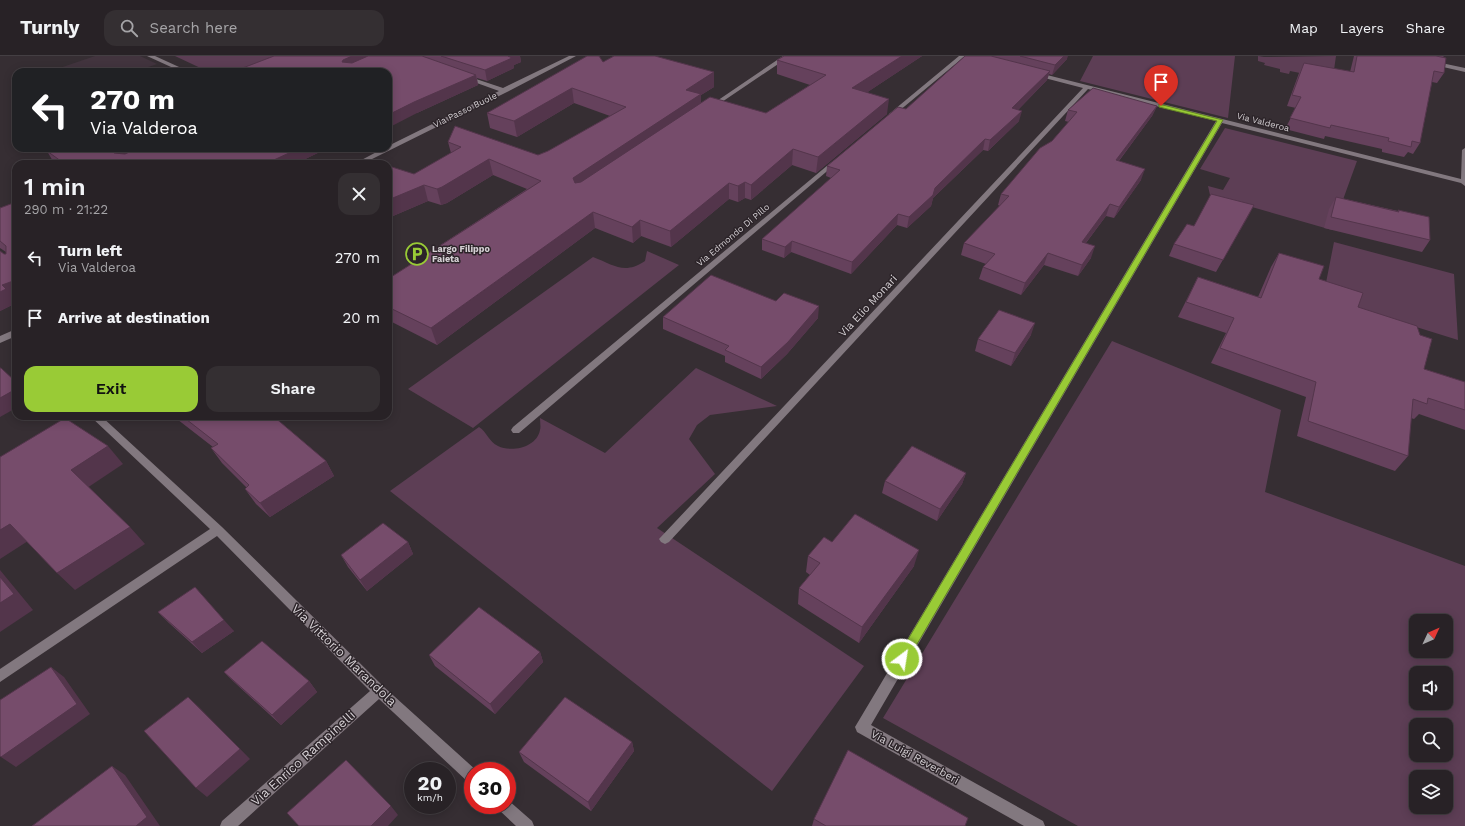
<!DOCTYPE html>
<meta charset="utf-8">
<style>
body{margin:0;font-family:"Work Sans",sans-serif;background:#342f32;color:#f1f3f6;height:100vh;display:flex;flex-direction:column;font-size:15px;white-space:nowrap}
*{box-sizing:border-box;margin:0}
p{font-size:13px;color:#a5a4a7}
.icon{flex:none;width:22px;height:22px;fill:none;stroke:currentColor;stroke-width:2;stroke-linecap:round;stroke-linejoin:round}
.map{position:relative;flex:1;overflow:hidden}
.sheet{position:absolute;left:12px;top:104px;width:380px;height:260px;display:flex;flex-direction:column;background:#282226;border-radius:12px;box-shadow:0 2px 10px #0003,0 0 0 1px #443f43}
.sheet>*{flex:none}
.hud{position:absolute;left:12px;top:12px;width:380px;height:84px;border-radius:12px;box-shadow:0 2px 10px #0003,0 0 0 1px #443f43;background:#202124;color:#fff;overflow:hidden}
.needle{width:26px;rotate:46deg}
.buttons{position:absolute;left:1409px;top:558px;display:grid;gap:8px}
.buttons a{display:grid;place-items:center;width:44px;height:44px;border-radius:8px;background:#282226;box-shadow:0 2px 10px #0003,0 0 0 1px #443f43;font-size:20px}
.speed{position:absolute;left:404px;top:706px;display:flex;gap:8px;font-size:20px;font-weight:700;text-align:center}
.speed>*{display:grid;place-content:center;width:52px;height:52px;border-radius:50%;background:#282226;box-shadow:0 2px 10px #0003,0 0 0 1px #443f43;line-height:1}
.speed small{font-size:10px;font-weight:400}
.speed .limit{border:6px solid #d22;background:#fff;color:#111}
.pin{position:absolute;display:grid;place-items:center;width:34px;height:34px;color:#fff;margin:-41px -17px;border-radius:50% 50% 50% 0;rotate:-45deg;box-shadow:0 0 4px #0007}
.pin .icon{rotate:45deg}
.me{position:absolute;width:44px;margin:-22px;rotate:31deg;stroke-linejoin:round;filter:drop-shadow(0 0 3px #0008)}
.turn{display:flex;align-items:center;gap:14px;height:84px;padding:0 12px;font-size:18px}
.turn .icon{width:52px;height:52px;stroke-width:2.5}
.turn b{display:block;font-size:28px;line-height:34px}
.round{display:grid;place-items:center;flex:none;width:42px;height:42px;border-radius:12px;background:#342f32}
.head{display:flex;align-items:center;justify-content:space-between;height:68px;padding:0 12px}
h1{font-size:24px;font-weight:600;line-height:30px}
.button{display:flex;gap:8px;margin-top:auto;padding:8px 12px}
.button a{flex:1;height:46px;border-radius:12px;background:#99cb36;color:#111;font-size:16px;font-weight:600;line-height:46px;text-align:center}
.button a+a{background:#342f32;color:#f1f3f6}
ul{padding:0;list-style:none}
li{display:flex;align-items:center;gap:12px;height:60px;padding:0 12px}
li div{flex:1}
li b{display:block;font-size:15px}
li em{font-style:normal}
header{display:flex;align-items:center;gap:24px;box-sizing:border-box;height:56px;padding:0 20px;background:#282226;border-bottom:1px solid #443f43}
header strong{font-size:19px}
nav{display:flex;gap:22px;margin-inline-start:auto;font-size:14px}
.search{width:280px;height:36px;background:#342f32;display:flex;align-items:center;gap:10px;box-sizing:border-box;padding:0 14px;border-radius:12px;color:#a5a4a7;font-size:15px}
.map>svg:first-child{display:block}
.built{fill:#42343e}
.green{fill:#5d3e55;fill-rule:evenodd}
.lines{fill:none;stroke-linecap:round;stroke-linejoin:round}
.minor{fill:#82787f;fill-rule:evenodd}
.wall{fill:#65415c}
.shaded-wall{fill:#53354b}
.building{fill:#764c6b;stroke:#53354b}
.route{fill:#99cb36;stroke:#638423}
.labels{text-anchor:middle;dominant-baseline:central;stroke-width:3;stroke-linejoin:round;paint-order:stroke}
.far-street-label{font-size:9px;fill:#d5d0d4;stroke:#2c2429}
.far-poi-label{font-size:9px;font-weight:bold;fill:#d5d0d4;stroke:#2c2429;text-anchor:start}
.street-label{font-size:11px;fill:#d5d0d4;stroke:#2c2429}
.near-street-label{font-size:13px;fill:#d5d0d4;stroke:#2c2429}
</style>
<header>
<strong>Turnly</strong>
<div class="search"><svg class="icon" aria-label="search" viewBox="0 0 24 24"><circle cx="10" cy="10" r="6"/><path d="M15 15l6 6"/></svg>Search here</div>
<nav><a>Map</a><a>Layers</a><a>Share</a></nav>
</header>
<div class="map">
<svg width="1465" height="770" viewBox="0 0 1465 770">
<rect width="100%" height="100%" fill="#362e33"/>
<path class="built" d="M95 0H140L157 8 134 16H48Z"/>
<path class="green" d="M175 0H279L238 16H209Z
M1093 0H1235L1228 62 1080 25Z
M1258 0 1264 1 1336 0 1334 14 1310 19 1290 15 1289 18 1280 16V13L1264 9 1265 7 1258 5Z
M1225 72 1357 105 1332 174 1210 139 1208 130 1223 134 1230 122 1200 113Z
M1334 186 1454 218 1458 284 1323 242Z
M647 195 679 209 473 372 408 333 593 201C614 209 624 219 645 205Z
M1112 285 1281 354 1265 436 1465 510V770H1078L883 662ZM1416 565H1446V595H1416ZM1416 617H1446V647H1416ZM1416 669H1446V699H1416ZM1416 721H1446V751H1416Z
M696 312 777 350 710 359 697 369 689 383 715 418 657 472 864 610 772 735 390 435 479 371C487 376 489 386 498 390 512 397 537 391 540 374 541 371 540 366 540 362L605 397Z"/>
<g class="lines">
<path class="minor" d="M147 0H155L190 16H182Z
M569 0H576L507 36 362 108H354L384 92H388V90L499 35 463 22V20H467L503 32Z
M783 0H790L713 52 708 51Z
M959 0H965L893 60H889V58Z
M1432 5 1465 12V16L1430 8V6Z
M1035 16 1461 123 1462 94 1465 92V130L1461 127 1222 67 871 669 1043 765 1045 770H1024L857 676 855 671 1216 65 1088 33 669 486 665 488 661 486 659 483 1083 32 1033 19V17Z
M834 104 839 105 519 377H513L511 374 513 371Z
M16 273V280L0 287V280Z
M90 360H101L222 471 384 631 477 715H473V728L468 726 379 643 238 770H220L222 765 370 635 217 480 0 626V613L210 473Z
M507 743 532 765 534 770H516L499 754 497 749H507Z"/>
</g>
<path class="wall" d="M274 0H520L521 6 514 9V12L487 25 477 22 478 29 417 57 388 16H241L240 13Z
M784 0H922L866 37 887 58 816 117 792 109 751 144 745 142 738 146 729 143 671 191 641 180 633 187 595 172 437 289 388 264V223L527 133 493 119 447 147 441 149 428 145 393 160H388V113L414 118 451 97 448 86 538 99 548 95 610 60 574 47 517 81 490 72 487 57 603 6 714 31 701 39V47L766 57 810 29 777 18V4Z
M965 0H1064L1067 3 1052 19 1049 18 1047 24 1018 54 1019 65 988 95 983 94 933 142 931 150 907 172 897 169 851 218 791 196 784 202 762 194V183L831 122 826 120 827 110 906 53Z
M1354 0H1444L1443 1 1444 17 1437 27 1432 26 1420 87 1413 98 1408 96 1404 101 1382 96V93L1325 80 1324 83 1285 73 1296 52 1287 50 1299 17 1304 7 1350 16Z
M1157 50 1152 60 1119 105 1141 124 1114 162 1106 160 1086 187 1091 202 1078 220 1044 209 1021 239 979 223 983 211 986 208 961 199 964 187 1000 150 998 149 1001 138 1052 85 1069 66 1065 65 1068 54Z
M53 92H328L295 108H56L54 107 47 95 53 93Z
M1336 141 1398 155V154L1430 184 1422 196 1324 172 1329 153Z
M16 146 14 243 16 245V247L0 255 4 198H6V196L0 192V152Z
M1254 149 1216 216 1169 200 1174 188 1194 170Z
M1279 197 1319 223 1358 251 1424 313 1465 326V374L1419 358 1414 363 1411 362 1408 400 1395 415 1297 380 1306 341 1211 307 1226 277 1178 261 1198 221 1258 241 1271 211Z
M776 245 818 262 787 298 761 323 725 306V300L663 273V261Z
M1031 279 1011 310 975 295 978 283Z
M173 360H273L326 405 334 420 270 461 256 448 245 433 247 432 222 407 211 392 213 391Z
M966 417 962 428 937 465 882 437 885 425Z
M408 486 413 498 367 535 348 511 341 499Z
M832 486 914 510 859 587 798 548 799 532 810 519 806 516 808 500Z
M158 556 234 575 202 597 169 567Z
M540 596 543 606 495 658 435 610 429 599Z
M224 616 309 625 317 636 281 669 234 626Z
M632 686 634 695 591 755 524 706 519 696Z
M814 763 965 770H812Z"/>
<path class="shaded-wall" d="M352 0H380L346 16 342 6 343 4Z
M509 0H520L521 6 514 9V12L487 25 485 14Z
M902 0H922L851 47 852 32Z
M1064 0H1068L1067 3 1052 19 1055 9Z
M1050 15 1047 24 1010 62 1012 52Z
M714 16V31L701 39V53L575 138 573 122 686 34Z
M476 19 478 29 417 57 388 72V59L414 46Z
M572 32 574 47 517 81 514 65Z
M889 43 887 58 816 117 818 101Z
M1157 50 1152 60 1111 115 1116 104Z
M1022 55 1019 65 988 95 990 84Z
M985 83 983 94 933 142 931 150 907 172 909 161 935 132Z
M122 92H154L121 107 114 97 115 95Z
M300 92H328L295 108H265Z
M793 93 792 109 751 144V129Z
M489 103 493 119 447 147 441 149 437 133Z
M1145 113 1141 124 1114 162 1119 151Z
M745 126V142L738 146V130Z
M729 127V143L671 191 670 175Z
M424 129 428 145 393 160 388 146V144Z
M1110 148 1106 160 1078 197 1082 186Z
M1254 149 1248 161 1216 216 1223 204Z
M593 156 595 172 437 289 431 272Z
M898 158 897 169 851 218 852 206Z
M640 164 641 180 633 187 632 171Z
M792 185 791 196 784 202 785 191Z
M1095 190 1091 202 1078 220 1082 209Z
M1048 197 1044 209 1021 239 1025 227Z
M16 224V242L14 243 16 245V247L0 255V236L2 229Z
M819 250 818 262 787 298 761 323V311Z
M1035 267 1031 279 1011 310 1015 297Z
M16 333V352L0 361V342Z
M108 390 123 408 87 432 71 414Z
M326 405 334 420 270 461 260 447Z
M966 417 962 428 937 465 940 453Z
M10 468 28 485 0 503V474Z
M130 471 145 488 75 534 57 517Z
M408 486 413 498 367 535 360 524Z
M919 494 914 510 859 587 862 571Z
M0 514 33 554 0 576Z
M224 564 234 575 202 597 192 586Z
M540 596 543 606 495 658 490 648Z
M51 611 64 621 90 658 16 711 1 701Z
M309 625 317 636 281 669 272 659Z
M188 641 199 651 250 703 207 741 196 732Z
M632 686 634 695 591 755 588 746Z
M112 710 125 719 160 770H136Z
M391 750 398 759 388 770H371Z"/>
<path class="building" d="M274 0H352L343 4 342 6 352 7 368 0H422L476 19 414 46 388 59V16H247L240 13Z
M441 0H509H508L512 2 485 14Z
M587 0H599L603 6 614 0H655L714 16 686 34 701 38 573 122 575 127 581 126 710 41 766 57 826 19 777 4 784 0H902L852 32 889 43 818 101 793 93 751 129 745 126 738 130 729 127 670 175 640 164 632 171 593 156 431 272 388 251V223L541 125 489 103 442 131 437 133 424 129 388 144V113L392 111 414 118 461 91 448 86 455 70 538 99 548 95 626 51 572 32 514 65 487 57Z
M965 0H991L1050 15 1012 52 1022 55 990 84 985 83 935 132 933 139 909 161 898 158 852 206 792 185 785 191 762 183 840 114 827 110 898 51 906 53Z
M1020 0H1064L1055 9Z
M1357 0H1436L1446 2 1444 17 1434 15 1420 87 1412 85 1411 91 1388 85 1389 82 1331 69 1330 72 1290 62 1301 41 1292 39 1304 7 1354 16Z
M1093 32 1157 50 1116 104 1145 113 1119 151 1110 148 1082 186 1095 190 1082 209 1048 197 1025 227 983 211 995 198 964 187 1009 140 1001 138 1040 92 1052 85 1077 56 1068 54Z
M56 92H122L115 95 114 97 125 98 138 92H300L265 108H65L47 95Z
M1211 138 1254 149 1223 204 1174 188 1187 168 1194 170Z
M1336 141 1399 156 1398 154 1429 161 1430 184 1331 161Z
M16 146V224L2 229 6 233 0 236V195L4 198H6V190L0 185V152Z
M1279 197 1324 210 1319 223 1363 237 1358 251 1417 270 1420 279 1432 283 1424 313 1465 326V354L1428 342 1427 348 1413 343 1408 400 1308 365 1316 326 1220 292 1234 262 1186 246 1198 221 1261 242Z
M711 219 776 245 784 237 819 250 788 286 761 311 725 294 729 290 663 261Z
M999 254 1035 267 1015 297 978 283Z
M0 312H1L16 326V333L0 342Z
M182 360H273L326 405 260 447 245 433 249 429 211 392 218 388Z
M65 362 108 390 71 414 130 471 57 517 10 468 0 474V401Z
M912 390 966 417 940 453 885 425Z
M855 458 919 494 862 571 799 532 820 507 808 500 824 481 832 486Z
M383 467 408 486 360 524 341 499Z
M0 521 14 538 0 547Z
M195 531 224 564 192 586 158 556Z
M479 551 540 596 490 648 429 599Z
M262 585 309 625 272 659 224 616Z
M51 611 77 648 1 701 0 700V644Z
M188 641 240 693 196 732 144 675Z
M565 641 632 686 588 746 519 696Z
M848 694 968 762 965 770H826L814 763Z
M346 704 391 750 371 770H299L287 757Z
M112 710 147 761 136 770H32Z"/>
<path class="route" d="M1159 48 1223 64 906 607 902 609 898 607 896 603 898 600 1217 65 1159 51Z"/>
<defs>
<g id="parking-ring" transform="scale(1.15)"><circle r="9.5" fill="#2c2429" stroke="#99cb36" stroke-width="1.5"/><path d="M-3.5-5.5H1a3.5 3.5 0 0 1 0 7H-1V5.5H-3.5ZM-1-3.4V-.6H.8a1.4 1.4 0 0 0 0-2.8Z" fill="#99cb36"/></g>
</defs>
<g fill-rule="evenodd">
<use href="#parking-ring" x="417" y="198"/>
</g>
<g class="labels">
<g class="far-street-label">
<text transform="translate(465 54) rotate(-26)">Via Passo Buole</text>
<text transform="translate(1263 66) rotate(14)">Via Valderoa</text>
<text transform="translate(733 179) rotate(-40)">Via Edmondo Di Pillo</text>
</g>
<g class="far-poi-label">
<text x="432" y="193">Largo Filippo<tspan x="432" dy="10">Faieta</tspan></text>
</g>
<g class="street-label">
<text transform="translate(868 250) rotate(-47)">Via Elio Monari</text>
<text transform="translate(915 701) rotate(29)">Via Luigi Reverberi</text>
</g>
<g class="near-street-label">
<text transform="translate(344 599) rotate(44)">Via Vittorio Marandola</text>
<text transform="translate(303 702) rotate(-42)">Via Enrico Rampinelli</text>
</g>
</g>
</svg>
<div class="buttons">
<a><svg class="needle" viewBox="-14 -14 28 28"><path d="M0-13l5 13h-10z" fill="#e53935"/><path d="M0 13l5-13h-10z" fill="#a5a4a7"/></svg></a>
<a><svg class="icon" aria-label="sound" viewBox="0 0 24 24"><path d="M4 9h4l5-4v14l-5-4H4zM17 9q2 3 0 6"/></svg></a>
<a><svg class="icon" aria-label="search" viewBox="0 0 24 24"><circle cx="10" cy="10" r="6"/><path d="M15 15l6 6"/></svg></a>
<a><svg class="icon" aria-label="layers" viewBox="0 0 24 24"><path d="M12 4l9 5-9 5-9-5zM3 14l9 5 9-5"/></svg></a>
</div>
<div class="speed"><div>20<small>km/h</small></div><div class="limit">30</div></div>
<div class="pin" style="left:1161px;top:50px;background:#d93025"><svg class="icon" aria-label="arrive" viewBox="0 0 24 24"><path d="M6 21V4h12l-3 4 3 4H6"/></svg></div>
<svg class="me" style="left:902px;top:603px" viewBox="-20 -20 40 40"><circle r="17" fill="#99cb36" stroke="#fff" stroke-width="3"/><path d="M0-11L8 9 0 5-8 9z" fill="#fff"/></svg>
<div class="hud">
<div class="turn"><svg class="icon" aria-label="left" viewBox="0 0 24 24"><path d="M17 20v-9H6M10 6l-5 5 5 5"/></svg><div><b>270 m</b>Via Valderoa</div></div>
</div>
<section class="sheet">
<div class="head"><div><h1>1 min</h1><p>290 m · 21:22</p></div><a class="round"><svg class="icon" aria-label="close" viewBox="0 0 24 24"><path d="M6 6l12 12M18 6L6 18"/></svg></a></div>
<ul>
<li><svg class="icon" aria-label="left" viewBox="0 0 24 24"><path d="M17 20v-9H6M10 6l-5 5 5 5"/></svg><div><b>Turn left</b><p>Via Valderoa</p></div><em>270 m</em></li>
<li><svg class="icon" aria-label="arrive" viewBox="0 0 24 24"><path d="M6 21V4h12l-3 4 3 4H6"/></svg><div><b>Arrive at destination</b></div><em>20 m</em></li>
</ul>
<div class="button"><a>Exit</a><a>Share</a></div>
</section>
</div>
